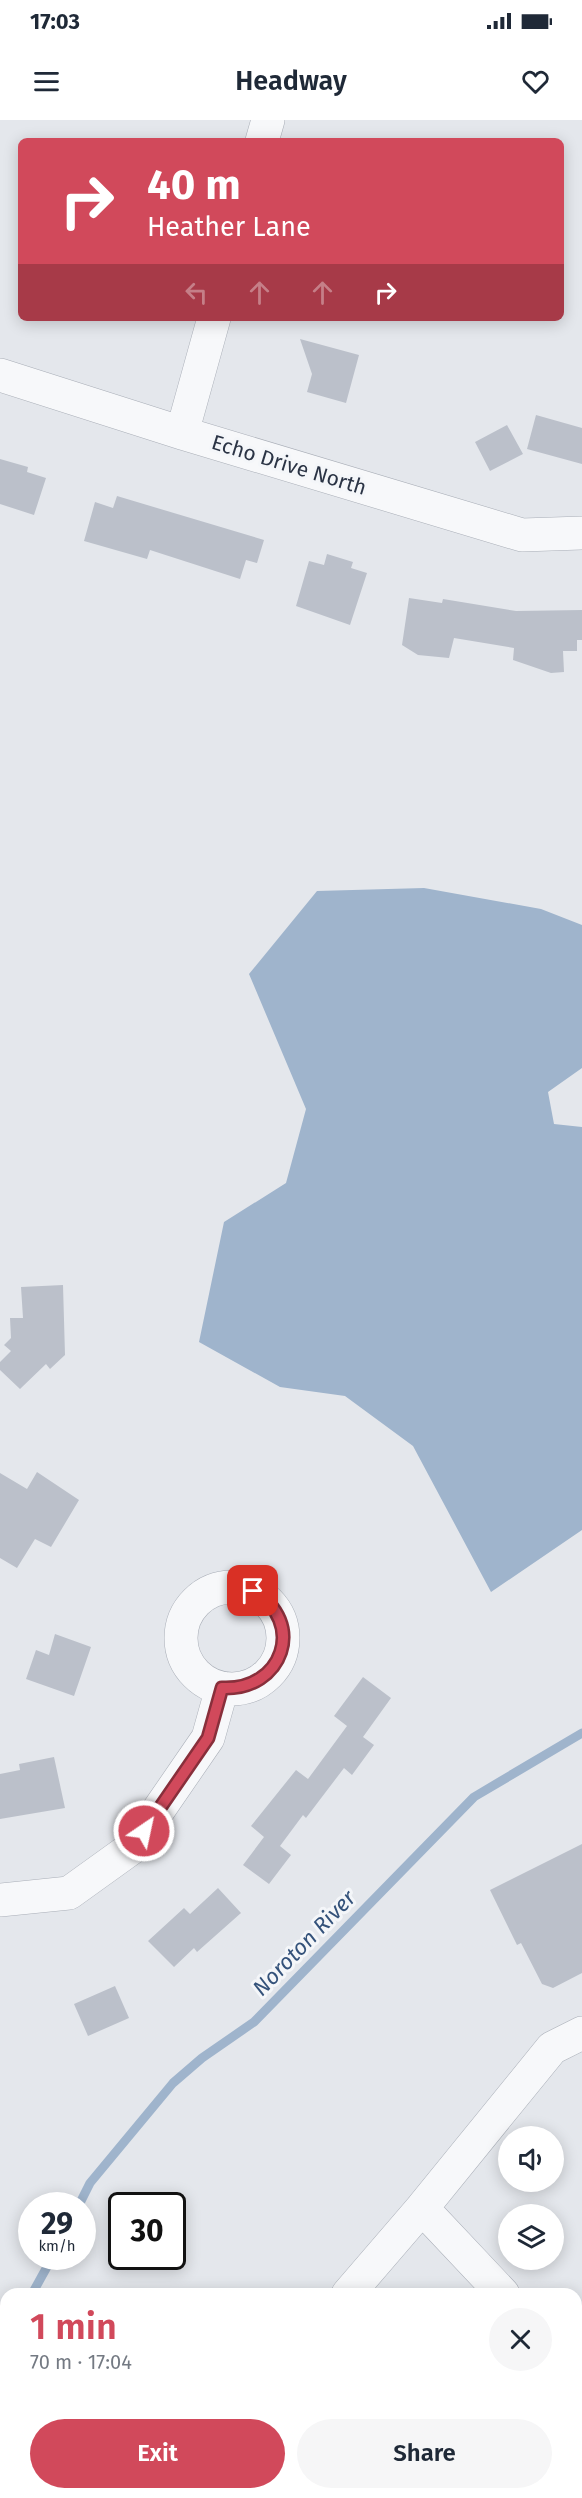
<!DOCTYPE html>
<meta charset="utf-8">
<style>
body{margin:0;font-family:"Fira Sans",sans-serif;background:#f6f6f7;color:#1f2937;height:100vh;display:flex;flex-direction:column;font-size:22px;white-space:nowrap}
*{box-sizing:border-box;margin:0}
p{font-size:20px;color:#747a83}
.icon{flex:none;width:33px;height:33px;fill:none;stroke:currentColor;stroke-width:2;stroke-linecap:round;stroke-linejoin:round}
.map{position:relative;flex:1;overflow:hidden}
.side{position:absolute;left:0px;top:2168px;width:582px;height:212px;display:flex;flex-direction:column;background:#fff;border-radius:18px 18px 0 0;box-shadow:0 3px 15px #0003}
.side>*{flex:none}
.top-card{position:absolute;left:18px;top:18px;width:546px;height:183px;border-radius:9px;box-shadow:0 3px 15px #0003;background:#d1495b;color:#fff;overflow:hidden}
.fabs{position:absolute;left:498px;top:2006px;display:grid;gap:12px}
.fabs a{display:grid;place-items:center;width:66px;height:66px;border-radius:50%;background:#fff;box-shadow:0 3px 15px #0003;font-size:30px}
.speed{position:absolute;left:18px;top:2072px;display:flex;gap:12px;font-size:30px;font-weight:700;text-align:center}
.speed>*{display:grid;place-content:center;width:78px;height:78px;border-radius:50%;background:#fff;box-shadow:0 3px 15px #0003;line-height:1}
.speed small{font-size:15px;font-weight:400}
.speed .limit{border:3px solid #111;border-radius:9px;background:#fff;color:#111}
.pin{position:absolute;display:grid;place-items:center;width:51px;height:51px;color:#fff;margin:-26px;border-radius:12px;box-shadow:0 3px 9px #0006}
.me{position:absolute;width:66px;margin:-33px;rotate:34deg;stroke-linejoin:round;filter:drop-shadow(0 0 4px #0008)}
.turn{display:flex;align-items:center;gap:21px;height:126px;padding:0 30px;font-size:27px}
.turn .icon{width:78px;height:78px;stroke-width:2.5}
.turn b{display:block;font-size:42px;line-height:51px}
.lanes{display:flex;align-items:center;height:57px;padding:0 30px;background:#0003;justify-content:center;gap:30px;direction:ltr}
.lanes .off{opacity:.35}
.round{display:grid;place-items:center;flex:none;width:63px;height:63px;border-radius:32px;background:#f6f6f7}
.head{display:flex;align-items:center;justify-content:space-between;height:102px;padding:0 30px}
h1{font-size:36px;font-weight:600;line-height:45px;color:#d1495b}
.primary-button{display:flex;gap:12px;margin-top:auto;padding:12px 30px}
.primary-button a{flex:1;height:69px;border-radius:36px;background:#d1495b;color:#fff;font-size:24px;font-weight:600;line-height:69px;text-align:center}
.primary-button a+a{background:#f6f6f7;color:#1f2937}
.status{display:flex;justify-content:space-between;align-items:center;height:42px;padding:0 30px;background:#fff;direction:ltr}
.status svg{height:16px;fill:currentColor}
header{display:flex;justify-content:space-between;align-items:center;height:78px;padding:0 30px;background:#fff;font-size:27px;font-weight:600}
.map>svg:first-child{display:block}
.water{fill:#9fb4cc}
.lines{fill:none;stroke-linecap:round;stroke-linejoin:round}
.stream{stroke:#9fb4cc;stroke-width:9}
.building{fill:#bbc0ca}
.service-casing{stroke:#a9aeb7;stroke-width:18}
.minor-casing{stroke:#a9aeb7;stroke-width:34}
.service{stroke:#f7f8fa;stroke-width:16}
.minor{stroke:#f7f8fa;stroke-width:33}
.route-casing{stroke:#882f3b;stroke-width:15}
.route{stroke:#d1495b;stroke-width:10}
.labels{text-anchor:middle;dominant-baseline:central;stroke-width:6;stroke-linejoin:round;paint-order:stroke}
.street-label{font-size:21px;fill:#2b3445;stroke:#f4f6f9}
.water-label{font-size:22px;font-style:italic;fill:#34527a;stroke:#f4f6f9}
</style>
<div class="status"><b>17:03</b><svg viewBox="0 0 49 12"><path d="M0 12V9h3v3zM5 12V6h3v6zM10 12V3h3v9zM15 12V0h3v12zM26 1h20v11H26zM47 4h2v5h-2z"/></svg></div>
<header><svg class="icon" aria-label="menu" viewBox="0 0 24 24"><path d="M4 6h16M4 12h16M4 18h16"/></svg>Headway<svg class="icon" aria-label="heart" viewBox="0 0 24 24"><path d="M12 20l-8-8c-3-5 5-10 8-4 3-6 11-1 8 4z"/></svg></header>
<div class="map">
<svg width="582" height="2378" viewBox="0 0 582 2378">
<rect width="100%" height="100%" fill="#e4e7ec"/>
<path class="water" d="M424 768 541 789 582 805V948L548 972 554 1004 582 1007V1410L491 1472 413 1326 345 1276 280 1267 199 1222 224 1102 286 1063 306 989 249 854 317 771Z"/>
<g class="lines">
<path class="stream" d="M79 2085 90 2063 173 1963 202 1938 254 1902 474 1677 582 1613
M32 2174 53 2136
M0 2223 6 2215"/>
</g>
<path class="building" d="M300 219 359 235 346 283 307 272 312 254Z
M536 295 582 308V344L527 329Z
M507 305 523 334 490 351 475 322Z
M0 339 28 347 27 352 46 358 34 395 0 384Z
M117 376 264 420 257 443 246 440 240 459 150 430 147 439 84 421 95 382 113 388Z
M327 434 353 442 351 448 367 453 350 505 296 486 309 441 324 445Z
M409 478 442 483 443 479 516 491 582 490V520H577V531H563L564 552 551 553 513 540 514 528 454 518 449 538 418 535 402 525Z
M63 1165 65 1235 50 1249 46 1244 20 1269 0 1250V1242L11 1231 4 1225 11 1218 10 1198H23L21 1167Z
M37 1352 79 1380 51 1427 35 1419 17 1448 0 1438V1353L27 1369Z
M55 1514 91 1527 74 1576 26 1559 36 1530 49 1535Z
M363 1557 391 1578 363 1617 374 1625 352 1655 344 1648 306 1698 303 1695 280 1726 291 1735 269 1764 243 1745 264 1717 251 1706 296 1650 308 1659 347 1606 334 1596Z
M54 1637 65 1688 0 1699V1654L20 1650 19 1644Z
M582 1724V1853L553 1868 542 1864 521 1823 517 1825 490 1770Z
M218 1768 241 1793 197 1832 194 1828 174 1847 148 1821 184 1788 190 1794Z
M115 1866 129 1898 88 1916 74 1884Z"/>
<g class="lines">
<g class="service-casing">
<path id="service" d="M0 2366 6 2361
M347 2373 352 2378"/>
</g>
<g class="minor-casing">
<path id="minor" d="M262 21 268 0
M0 255 182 313 522 415 582 413
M182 313 214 198
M181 1518a51 51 0 1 1 102 0a51 51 0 1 1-102 0Z
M0 1780 69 1773 133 1727 208 1618 222 1568
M422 2088 503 2174
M348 2174 422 2088 552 1928 582 1913
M576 2248 582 2254
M85 2373V2378"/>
</g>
<use href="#service" class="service"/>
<use href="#minor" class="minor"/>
</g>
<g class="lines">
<g class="route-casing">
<path id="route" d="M144 1711 208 1618 222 1568C283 1571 307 1502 253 1471"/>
</g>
<use href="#route" class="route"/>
</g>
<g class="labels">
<g class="street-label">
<text transform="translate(289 345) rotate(17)">Echo Drive North</text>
</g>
<g class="water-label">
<text transform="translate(304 1823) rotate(-46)">Noroton River</text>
</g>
</g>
</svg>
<div class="fabs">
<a><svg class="icon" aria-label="sound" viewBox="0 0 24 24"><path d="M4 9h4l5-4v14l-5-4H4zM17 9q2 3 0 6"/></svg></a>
<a><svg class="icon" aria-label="layers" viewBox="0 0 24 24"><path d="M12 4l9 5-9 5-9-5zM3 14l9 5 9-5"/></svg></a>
</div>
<div class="speed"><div>29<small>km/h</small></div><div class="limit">30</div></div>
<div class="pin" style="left:253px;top:1471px;background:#d93025"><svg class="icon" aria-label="arrive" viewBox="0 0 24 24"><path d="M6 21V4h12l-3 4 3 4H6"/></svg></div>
<svg class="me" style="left:144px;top:1711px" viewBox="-20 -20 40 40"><circle r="17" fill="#d1495b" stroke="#fff" stroke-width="3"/><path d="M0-11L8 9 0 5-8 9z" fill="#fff"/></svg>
<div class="top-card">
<div class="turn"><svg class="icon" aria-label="right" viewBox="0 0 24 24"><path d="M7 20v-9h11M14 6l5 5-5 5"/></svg><div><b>40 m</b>Heather Lane</div></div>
<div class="lanes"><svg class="icon off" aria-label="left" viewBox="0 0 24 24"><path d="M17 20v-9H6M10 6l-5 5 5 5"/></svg><svg class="icon off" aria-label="ahead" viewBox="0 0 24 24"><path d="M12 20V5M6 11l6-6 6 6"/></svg><svg class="icon off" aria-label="ahead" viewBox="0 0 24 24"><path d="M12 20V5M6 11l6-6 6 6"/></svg><svg class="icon" aria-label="right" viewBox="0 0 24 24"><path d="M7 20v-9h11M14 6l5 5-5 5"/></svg></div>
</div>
<section class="side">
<div class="head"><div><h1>1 min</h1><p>70 m · 17:04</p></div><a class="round"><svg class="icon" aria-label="close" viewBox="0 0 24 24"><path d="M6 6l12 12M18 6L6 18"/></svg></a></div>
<div class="primary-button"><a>Exit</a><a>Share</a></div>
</section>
</div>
